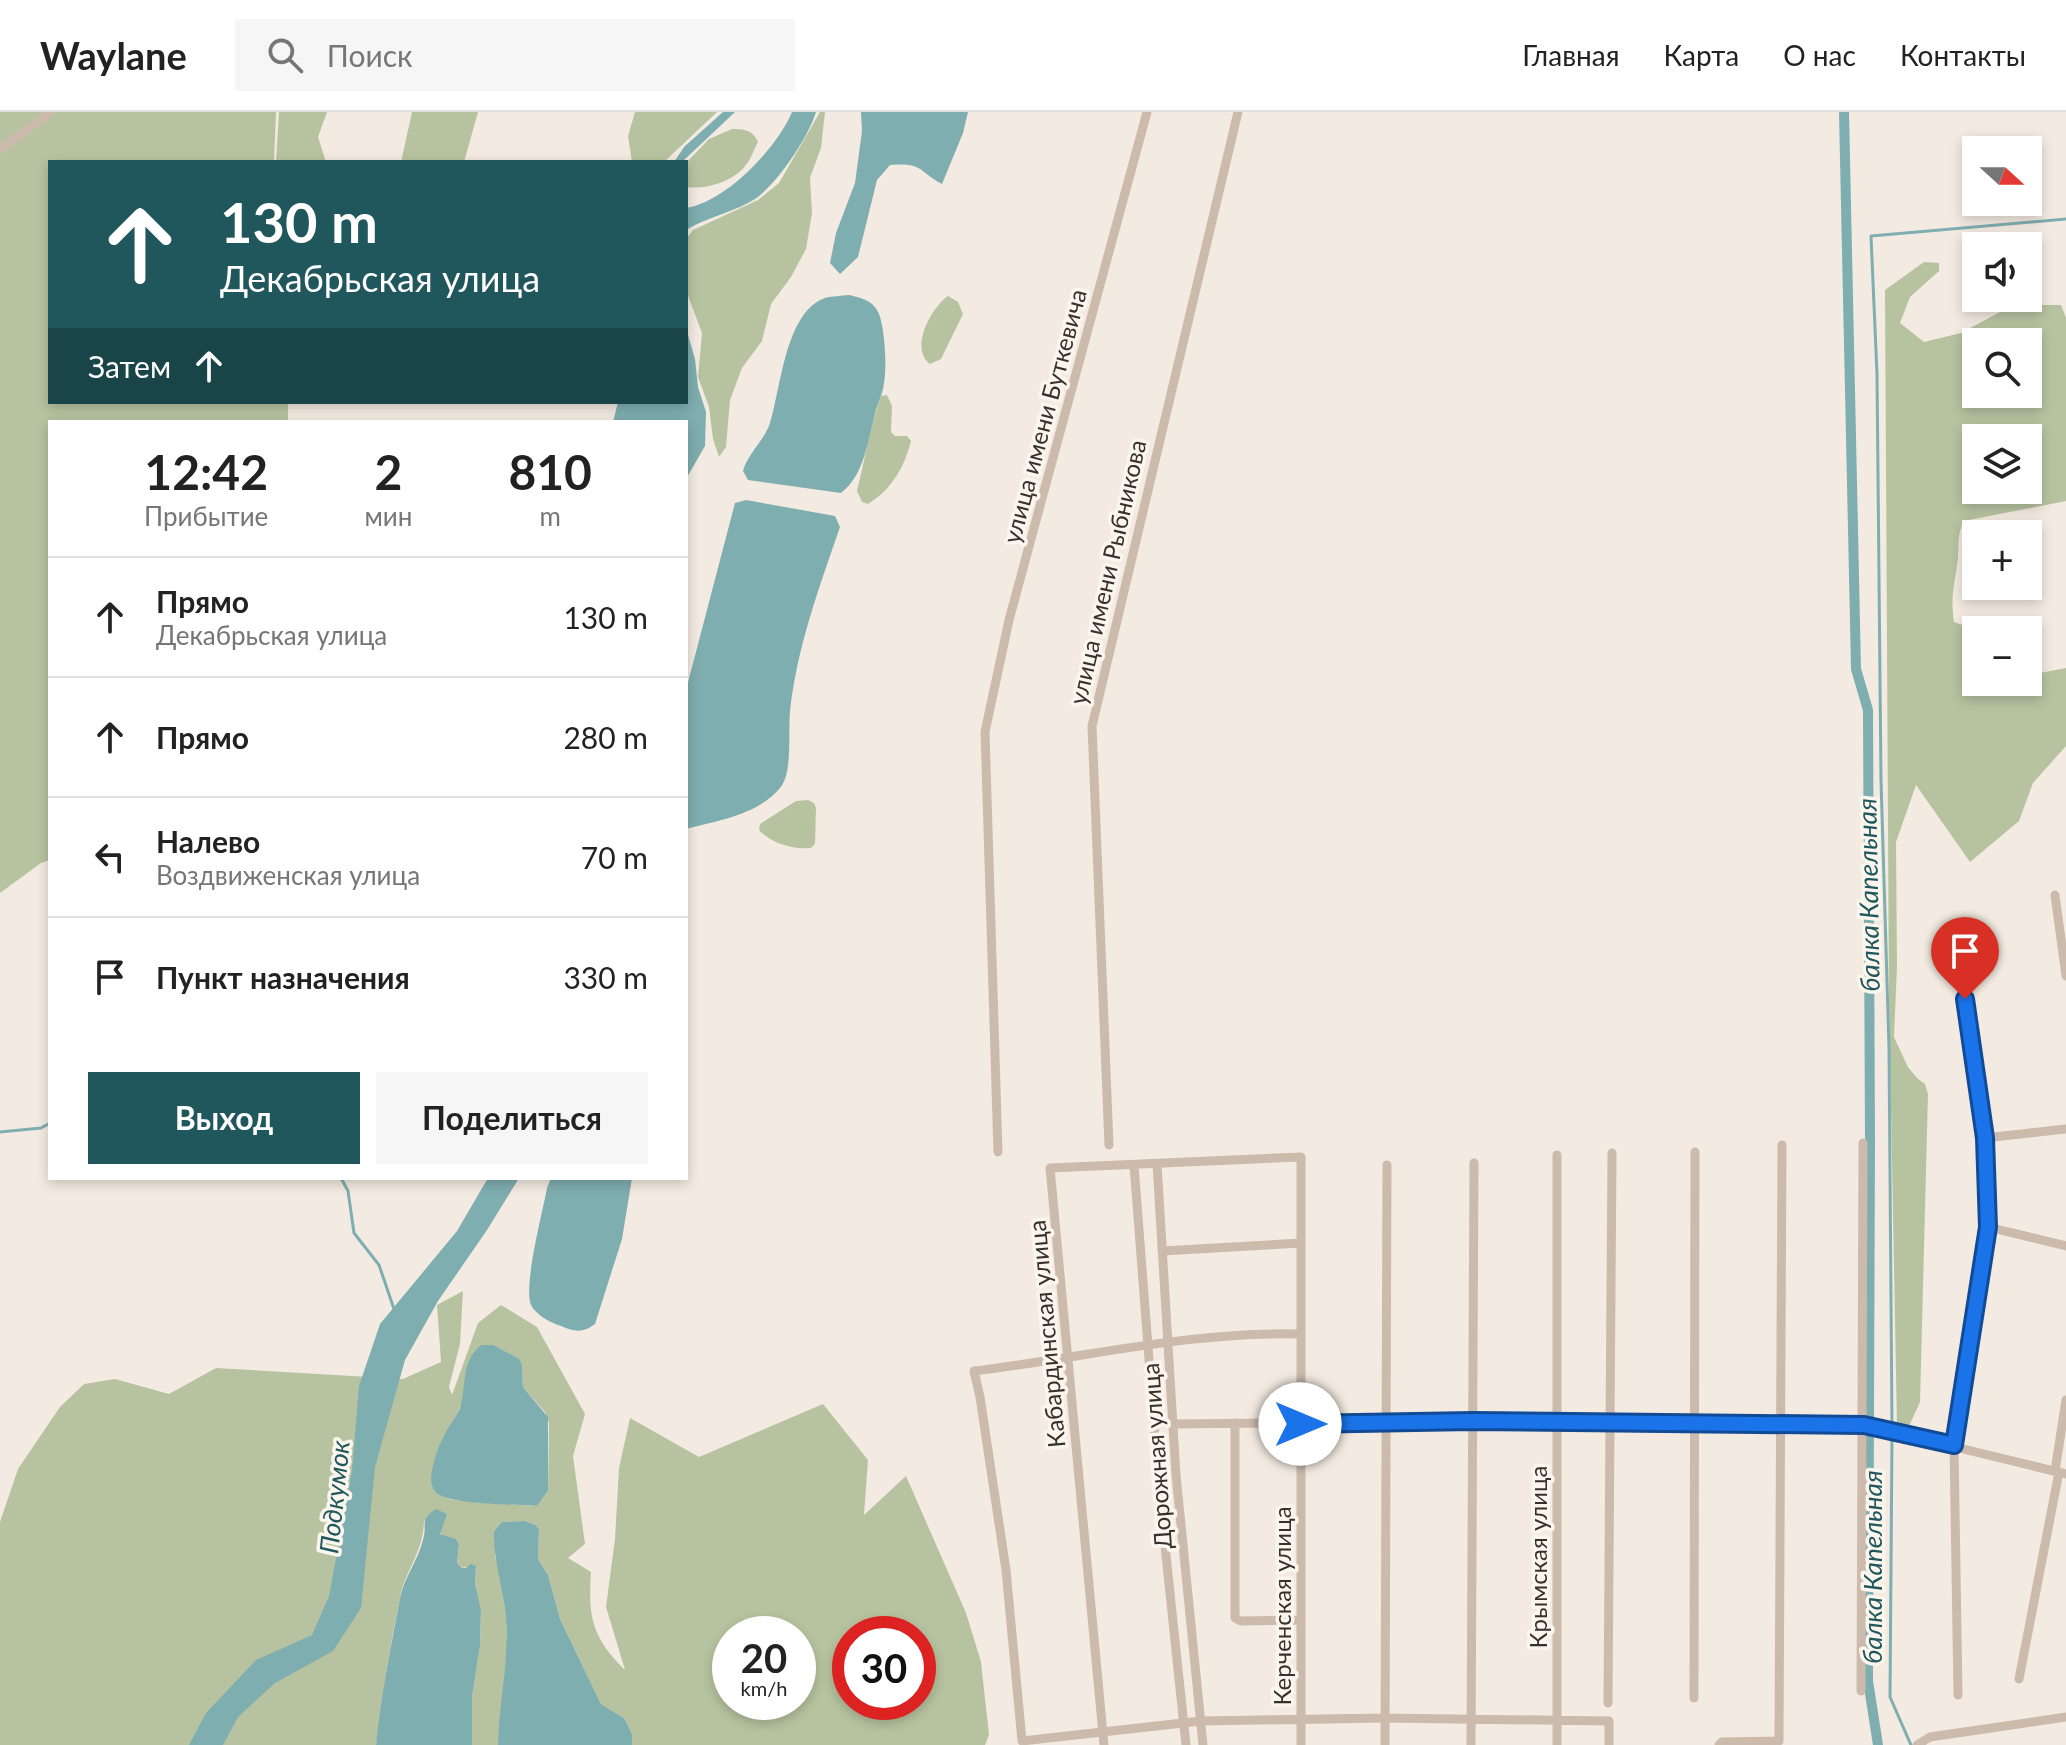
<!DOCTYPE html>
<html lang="ru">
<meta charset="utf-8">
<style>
body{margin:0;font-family:Lato,sans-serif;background:#f6f6f6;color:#222;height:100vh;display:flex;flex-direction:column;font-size:30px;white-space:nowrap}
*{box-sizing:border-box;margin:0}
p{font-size:26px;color:#767676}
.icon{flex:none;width:44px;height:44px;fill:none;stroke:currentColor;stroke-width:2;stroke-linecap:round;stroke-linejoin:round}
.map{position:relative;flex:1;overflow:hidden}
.drawer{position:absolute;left:48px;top:308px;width:640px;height:760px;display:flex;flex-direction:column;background:#fff;border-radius:0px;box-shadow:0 4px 12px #0003}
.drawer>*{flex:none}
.hud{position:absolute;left:48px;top:48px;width:640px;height:244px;border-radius:0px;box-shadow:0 4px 12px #0003;background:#20575c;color:#fff;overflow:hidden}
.needle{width:52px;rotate:111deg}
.fabs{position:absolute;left:1962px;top:24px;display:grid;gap:16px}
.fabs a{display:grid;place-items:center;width:80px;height:80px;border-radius:0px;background:#fff;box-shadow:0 4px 12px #0003;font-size:40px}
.speed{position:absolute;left:712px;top:1504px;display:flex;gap:16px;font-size:40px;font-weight:700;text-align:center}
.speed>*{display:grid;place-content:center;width:104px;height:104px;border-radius:50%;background:#fff;box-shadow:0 4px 12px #0003;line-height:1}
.speed small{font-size:20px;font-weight:400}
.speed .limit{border:12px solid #d22;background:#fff;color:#111}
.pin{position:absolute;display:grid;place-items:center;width:68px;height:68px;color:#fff;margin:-82px -34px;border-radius:50% 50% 50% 0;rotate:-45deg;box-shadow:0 0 8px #0007}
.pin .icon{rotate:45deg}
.me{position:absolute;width:88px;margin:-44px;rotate:90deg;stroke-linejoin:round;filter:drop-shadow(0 0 6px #0008)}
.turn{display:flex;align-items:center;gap:28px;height:168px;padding:0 40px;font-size:36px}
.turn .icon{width:104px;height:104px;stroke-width:2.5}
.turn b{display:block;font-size:56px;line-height:68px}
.then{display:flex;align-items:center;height:76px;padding:0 40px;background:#0003;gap:16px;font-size:30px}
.eta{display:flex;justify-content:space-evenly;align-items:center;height:136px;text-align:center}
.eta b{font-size:48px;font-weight:700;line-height:56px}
.button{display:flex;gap:16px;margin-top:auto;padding:16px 40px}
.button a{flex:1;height:92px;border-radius:0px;background:#20575c;color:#fff;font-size:32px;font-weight:700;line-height:92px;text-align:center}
.button a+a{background:#f6f6f6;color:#222}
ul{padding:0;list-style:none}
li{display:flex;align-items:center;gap:24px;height:120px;padding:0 40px;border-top:2px solid #e0e0e0}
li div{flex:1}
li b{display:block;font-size:30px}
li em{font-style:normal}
header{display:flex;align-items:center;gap:48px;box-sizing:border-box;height:112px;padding:0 40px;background:#fff;border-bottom:2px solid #e0e0e0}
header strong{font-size:38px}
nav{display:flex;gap:44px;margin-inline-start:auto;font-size:28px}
.search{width:560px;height:72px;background:#f6f6f6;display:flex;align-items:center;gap:20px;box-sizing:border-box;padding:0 28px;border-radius:0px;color:#767676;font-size:30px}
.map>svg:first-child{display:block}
.green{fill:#b7c3a0;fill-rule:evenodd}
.water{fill:#7faeb0}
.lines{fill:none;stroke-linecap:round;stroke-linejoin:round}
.stream{stroke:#7faeb0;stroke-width:3}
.canal{stroke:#7faeb0;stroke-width:10}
.minor{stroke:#ccbbac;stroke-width:9}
.route-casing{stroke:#114b97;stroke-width:20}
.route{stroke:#1a73e8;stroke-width:14}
.labels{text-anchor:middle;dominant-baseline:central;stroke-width:7;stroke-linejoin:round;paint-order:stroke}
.street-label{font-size:24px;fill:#3a302b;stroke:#faf5ed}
.water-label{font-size:26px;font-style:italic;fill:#20575c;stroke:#faf5ed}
</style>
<header>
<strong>Waylane</strong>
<div class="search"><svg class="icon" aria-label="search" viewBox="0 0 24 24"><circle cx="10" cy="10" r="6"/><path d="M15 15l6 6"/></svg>Поиск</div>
<nav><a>Главная</a><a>Карта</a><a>О нас</a><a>Контакты</a></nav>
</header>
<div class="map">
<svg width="2066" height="1633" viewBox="0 0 2066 1633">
<rect width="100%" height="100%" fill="#f3ebe1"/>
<path class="green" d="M0 0H276L274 50H50V290H288V310H50V748L41 751 0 781Z
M279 0H327L318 25 326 50H276Z
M412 0H478L464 50H401Z
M635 0H717L664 50H632L628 24Z
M820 0H825L821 36 810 66 812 101 806 137 791 165 771 192 762 229 742 256 730 288 726 335 719 345 713 327 709 295 698 265 702 221 686 178V127L693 118 758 88 779 71Z
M732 17C744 17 753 18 758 30 754 37 751 47 746 53 733 70 705 78 686 75V51L709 27Z
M1924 150 1939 151V159L1910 185 1900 211 1924 230 1961 221 2013 193H2061L2066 206V389L1964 409C1957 422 1959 432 1958 446 1955 472 1950 483 1954 510 1969 517 1981 512 1995 518H1976V570H2028V561H2040L2066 556V634L2033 671 2019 709 1970 750 1916 673 1896 730 1897 855 1894 925 1908 955 1917 966 1925 972 1928 982 1920 1290 1909 1314 1897 1315 1889 890 1885 178ZM2028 230V282H1976V230ZM1976 326H2028V378H1976Z
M948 184 958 190 963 202 941 247 930 252C909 236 931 196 948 184Z
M887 283 892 294 891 320 895 324H907L911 329C904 356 892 377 868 392L862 390 857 379C865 347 870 315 881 284Z
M808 688 814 691 816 696 815 732 811 736C793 738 771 731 759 718L760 712 796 689Z
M463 1179 460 1232 449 1275 452 1283 478 1211 501 1193 537 1215 585 1302 573 1344 585 1432 568 1446 591 1460C588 1506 592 1525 625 1558L606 1495 615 1427 619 1356 630 1306 699 1345 823 1292 868 1348 864 1403 906 1364 966 1501 981 1550 989 1623 985 1633H632V1622L625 1607 601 1592 560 1507 548 1463 538 1447 539 1418 536 1413 525 1409 502 1410 495 1444 500 1462 506 1506 507 1536 498 1633H472V1585L480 1534 481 1497 475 1472 476 1454 460 1456 457 1451 459 1432 456 1427 445 1425 424 1408C424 1439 406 1457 400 1485 390 1534 382 1583 376 1633H0V1410L18 1357 60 1295 84 1272 115 1267 169 1282 216 1256 403 1267 441 1250 437 1193ZM522 1253 523 1275 545 1300 549 1311 548 1379 537 1394 453 1388 439 1383 460 1294ZM730 1522H798V1590H730ZM850 1522H918V1590H850Z"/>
<path class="water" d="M723 0H735L682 50H674L684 35Z
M792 0H816C808 26 777 72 755 87 735 100 707 105 686 118V96C726 90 777 36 792 0Z
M861 0H968L963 21 942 72C918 59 923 50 890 53L877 68 858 145 840 162 830 151 836 121 855 71 862 19Z
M849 183C862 186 874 189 879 202 885 218 887 255 884 271 883 282 877 292 875 302 868 328 864 364 841 381L748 368 743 359C748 341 764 329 770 311 781 277 785 200 825 186 832 184 842 184 849 183Z
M686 216 695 247 698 275 706 300 705 334 686 367V310H613L618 290H686Z
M746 388 835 404 840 415C819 476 797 535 790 599 788 620 793 661 780 676 757 703 719 708 686 717V578L735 391Z
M488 1066H519L487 1118 438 1189 405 1248 375 1355 361 1496 333 1539 275 1571 238 1605 223 1633H189L206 1601 256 1548 312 1523 329 1484 352 1358 359 1274 380 1212 457 1119Z
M551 1066H632L622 1127 595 1212C583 1221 575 1220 561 1214 551 1211 536 1203 531 1193 523 1174 543 1099 547 1076Z
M481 1233H493L519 1247 522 1253 523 1275 548 1305V1379L537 1394C515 1392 454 1393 438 1382 431 1377 430 1367 432 1359 434 1346 440 1330 447 1318 451 1311 457 1304 460 1296 467 1274 460 1250 481 1233Z
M436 1397 447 1402 440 1422 456 1427 459 1432 457 1451 461 1456H466L471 1452 476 1454 475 1472 481 1497 480 1534 472 1585V1633H376C381 1583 391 1534 400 1486 404 1466 418 1448 423 1428 428 1411 418 1409 436 1397Z
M525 1409 536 1413 539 1418 538 1447 548 1463 560 1507 601 1592 625 1607 632 1622V1633H498C499 1591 509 1549 506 1507 504 1478 493 1449 494 1420L502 1410Z"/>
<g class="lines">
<path class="stream" d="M0 1020 41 1016 50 1011
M341 1066 348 1079 354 1121 379 1153 394 1197
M1892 1316 1889 936 1881 668 1877 262 1871 124 2066 107
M1892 1324 1890 1585 1911 1633"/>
<path class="canal" d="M1844 0 1856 557 1868 598 1870 1027 1868 1569 1878 1633"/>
<path class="minor" d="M0 37 51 0
M2055 783 2066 864
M1985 1026 2066 1017
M1109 1033 1092 614 1238 0
M998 1040 985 620 1009 508 1147 0
M1557 1043V1633
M1157 1052 1176 1363 1203 1633
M1134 1053 1159 1377 1186 1633
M1988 1115 2066 1134
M1162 1139 1301 1131
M1301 1222C1190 1219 1083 1246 974 1259L980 1285 1006 1458 1022 1629 1201 1609 1385 1606 1609 1609V1633
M1235 1311V1506L1241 1509 1300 1508
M1173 1312 1473 1309 1864 1313 2066 1362
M2055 1359 2066 1288
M2019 1567 2059 1360
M1861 1579 1863 1031
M1958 1583 1954 1333 1988 1115 1985 1026 1965 887
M1694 1586 1695 1040
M1608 1591 1612 1041
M1104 1633 1050 1056 1301 1045V1633
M1385 1633 1387 1053
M1471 1633 1474 1051
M1719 1633 1722 1630 1779 1629 1782 1033
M1917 1633 1930 1625 2066 1605"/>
</g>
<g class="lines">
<g class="route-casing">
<path id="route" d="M1300 1312 1473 1309 1864 1313 1954 1333 1988 1115 1985 1026 1965 887"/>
</g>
<use href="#route" class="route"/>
</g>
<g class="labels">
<g class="street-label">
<text transform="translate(1044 304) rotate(-75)">улица имени Буткевича</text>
<text transform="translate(1107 460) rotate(-77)">улица имени Рыбникова</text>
<text transform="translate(1046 1222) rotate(-95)">Кабардинская улица</text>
<text transform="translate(1156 1344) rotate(-94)">Дорожная улица</text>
<text transform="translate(1537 1445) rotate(-90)">Крымская улица</text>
<text transform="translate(1281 1494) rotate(-90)">Керченская улица</text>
</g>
<g class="water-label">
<text transform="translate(1868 783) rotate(-91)">балка Капельная</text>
<text transform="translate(334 1385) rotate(-84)">Подкумок</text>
<text transform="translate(1872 1455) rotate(-90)">балка Капельная</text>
</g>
</g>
</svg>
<div class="fabs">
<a><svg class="needle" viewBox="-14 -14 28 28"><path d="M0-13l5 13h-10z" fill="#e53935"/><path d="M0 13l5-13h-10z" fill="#767676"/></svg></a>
<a><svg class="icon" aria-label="sound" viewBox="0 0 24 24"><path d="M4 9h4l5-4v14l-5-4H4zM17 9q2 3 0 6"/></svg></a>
<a><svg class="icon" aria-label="search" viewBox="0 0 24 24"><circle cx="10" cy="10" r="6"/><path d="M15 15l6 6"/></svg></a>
<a><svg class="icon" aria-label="layers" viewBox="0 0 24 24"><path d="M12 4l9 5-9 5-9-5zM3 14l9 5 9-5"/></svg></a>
<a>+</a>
<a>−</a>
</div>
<div class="speed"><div>20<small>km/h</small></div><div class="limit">30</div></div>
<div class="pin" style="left:1965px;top:887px;background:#d93025"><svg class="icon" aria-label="arrive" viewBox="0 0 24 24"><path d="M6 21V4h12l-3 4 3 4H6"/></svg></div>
<svg class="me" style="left:1300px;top:1312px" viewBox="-20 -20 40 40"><circle r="19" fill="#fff"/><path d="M0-13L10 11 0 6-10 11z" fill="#1a73e8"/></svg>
<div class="hud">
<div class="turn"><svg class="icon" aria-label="ahead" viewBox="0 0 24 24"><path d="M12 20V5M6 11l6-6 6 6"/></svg><div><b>130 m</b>Декабрьская улица</div></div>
<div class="then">Затем<svg class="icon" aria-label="ahead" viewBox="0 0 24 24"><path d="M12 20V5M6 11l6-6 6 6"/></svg></div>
</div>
<section class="drawer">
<div class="eta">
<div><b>12:42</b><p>Прибытие</p></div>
<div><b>2</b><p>мин</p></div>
<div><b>810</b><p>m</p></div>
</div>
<ul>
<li><svg class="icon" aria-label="ahead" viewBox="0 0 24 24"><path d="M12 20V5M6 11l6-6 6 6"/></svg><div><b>Прямо</b><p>Декабрьская улица</p></div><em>130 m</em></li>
<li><svg class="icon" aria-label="ahead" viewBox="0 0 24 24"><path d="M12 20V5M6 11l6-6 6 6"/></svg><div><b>Прямо</b></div><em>280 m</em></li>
<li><svg class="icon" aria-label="left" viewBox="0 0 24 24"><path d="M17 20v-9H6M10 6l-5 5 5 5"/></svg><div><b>Налево</b><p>Воздвиженская улица</p></div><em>70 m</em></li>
<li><svg class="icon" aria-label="arrive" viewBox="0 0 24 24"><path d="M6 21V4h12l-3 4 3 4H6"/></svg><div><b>Пункт назначения</b></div><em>330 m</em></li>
</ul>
<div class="button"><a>Выход</a><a>Поделиться</a></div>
</section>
</div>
